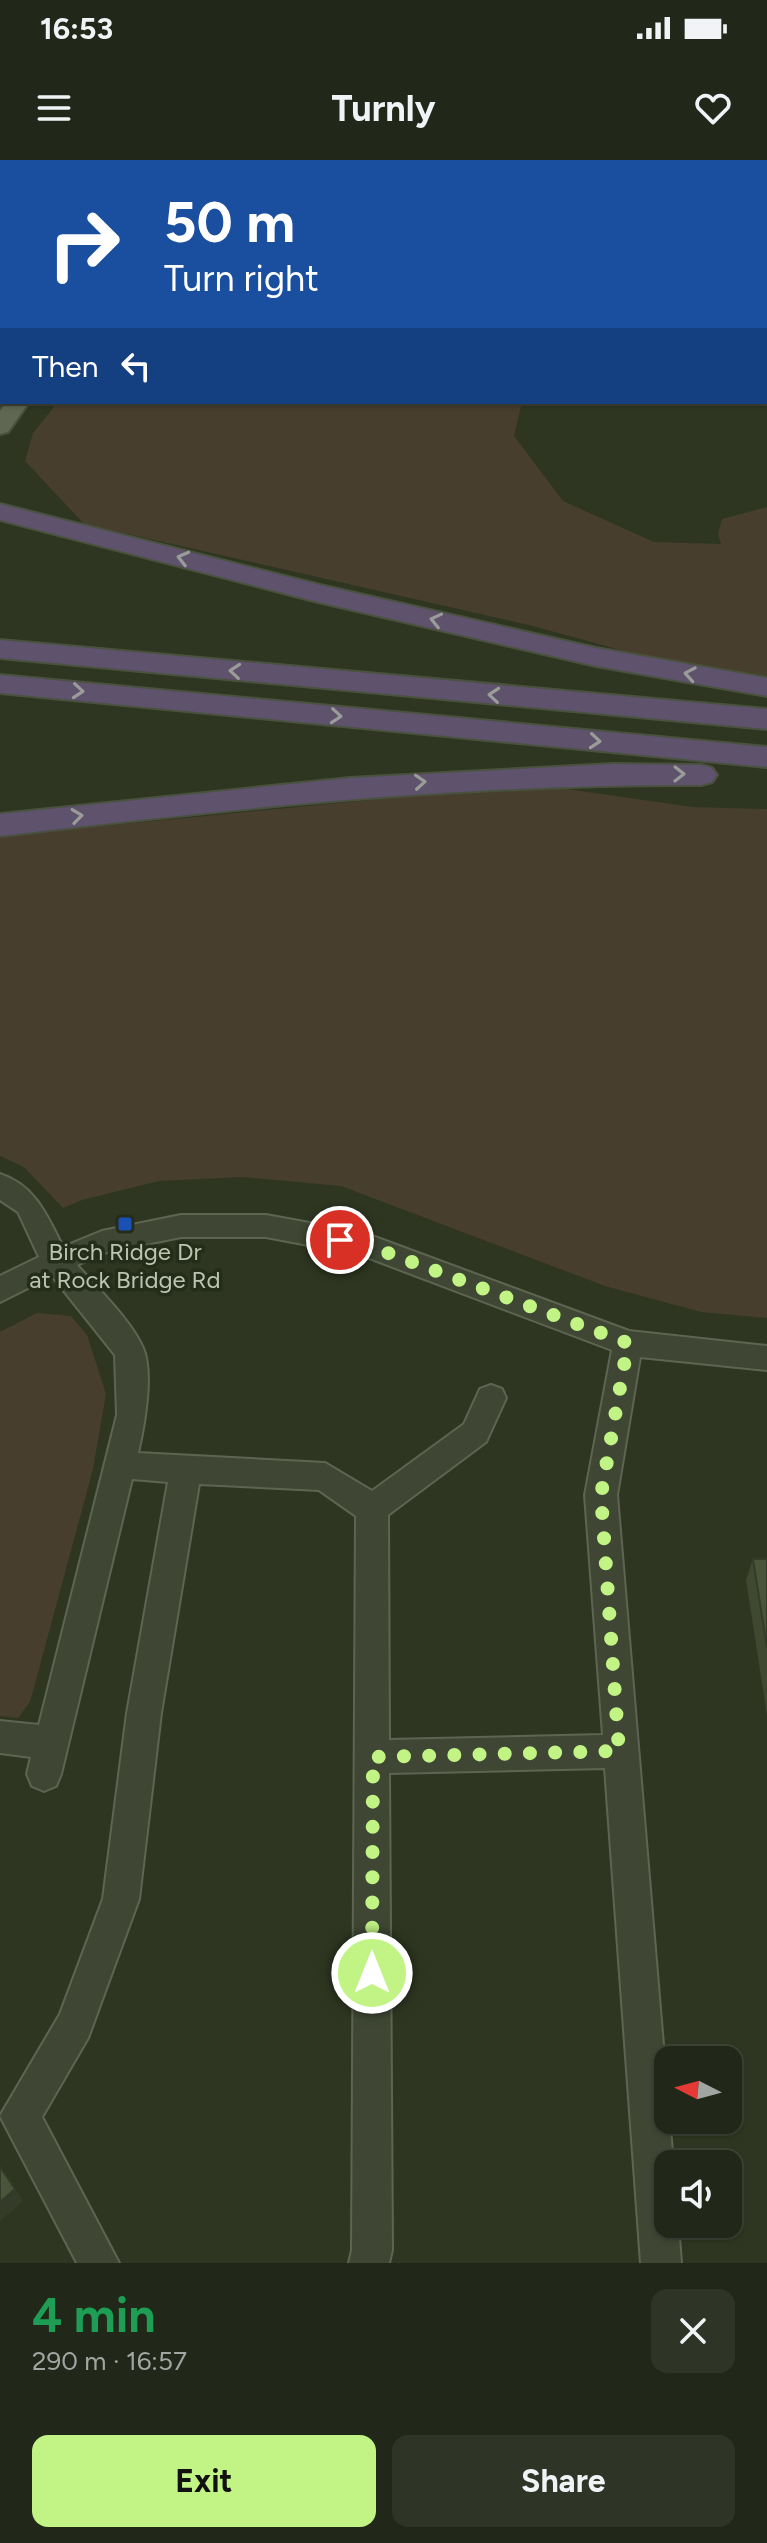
<!DOCTYPE html>
<meta charset="utf-8">
<style>
body{margin:0;font-family:Figtree,sans-serif;background:#2e3426;color:#f1f3f6;height:100vh;display:flex;flex-direction:column;font-size:30px;white-space:nowrap}
*{box-sizing:border-box;margin:0}
p{font-size:26px;color:#a2a6a2}
.icon{flex:none;width:44px;height:44px;fill:none;stroke:currentColor;stroke-width:2;stroke-linecap:round;stroke-linejoin:round}
.map{position:relative;height:2103px;overflow:hidden}
.sheet{display:flex;flex-direction:column;background:#222819;flex:1}
.sheet>*{flex:none}
.top-card{position:absolute;left:0px;top:0px;width:768px;height:244px;box-shadow:0 2px 6px #0004,0 0 0 2px #3f4438;background:#1a4fa0;color:#fff;overflow:hidden}
.needle{width:52px;rotate:276deg}
.controls{position:absolute;left:654px;top:1886px;display:grid;gap:16px}
.controls a{display:grid;place-items:center;width:88px;height:88px;border-radius:16px;background:#222819;box-shadow:0 2px 6px #0004,0 0 0 2px #3f4438;font-size:40px}
.pin{position:absolute;display:grid;place-items:center;width:68px;height:68px;color:#fff;margin:-34px;border:4px solid #fff;border-radius:50%;box-shadow:0 2px 8px #0007}
.me{position:absolute;width:88px;margin:-44px;rotate:0deg;stroke-linejoin:round;filter:drop-shadow(0 0 6px #0008)}
.turn{display:flex;align-items:center;gap:28px;height:168px;padding:0 32px;font-size:36px}
.turn .icon{width:104px;height:104px;stroke-width:2.5}
.turn b{display:block;font-size:56px;line-height:68px}
.then{display:flex;align-items:center;height:76px;padding:0 32px;background:#0003;gap:16px;font-size:30px}
.round{display:grid;place-items:center;flex:none;width:84px;height:84px;border-radius:16px;background:#2e3426}
.head{display:flex;align-items:center;justify-content:space-between;height:136px;padding:0 32px}
h1{font-size:48px;font-weight:700;line-height:60px;color:#1e9e55}
.cta{display:flex;gap:16px;margin-top:auto;padding:16px 32px}
.cta a{flex:1;height:92px;border-radius:16px;background:#c2f385;color:#111;font-size:32px;font-weight:700;line-height:92px;text-align:center}
.cta a+a{background:#2e3426;color:#f1f3f6}
.status{display:flex;justify-content:space-between;align-items:center;height:56px;padding:0 40px;background:#222819;direction:ltr}
.status svg{height:22px;fill:currentColor}
header{display:flex;justify-content:space-between;align-items:center;height:104px;padding:0 32px;background:#222819;font-size:36px;font-weight:700}
.map>svg:first-child{display:block}
.green{fill:#473e2e}
.lines{fill:none;stroke-linecap:round;stroke-linejoin:round}
.minor-casing{stroke:#5d6552;stroke-width:4}
.major-casing{stroke:#48513e;stroke-width:4}
.highway-casing{stroke:#4a523f;stroke-width:4}
.minor{fill:#3f4734;fill-rule:evenodd}
.major{fill:#5f6752;fill-rule:evenodd}
.highway{fill:#5e526d;fill-rule:evenodd}
.wall{fill:#404832}
.shaded-wall{fill:#343b29}
.building{fill:#4a543a;stroke:#343b29;stroke-width:2}
.oneway{stroke:#9a9c98}
.route{stroke:#c2f385;stroke-width:14;stroke-dasharray:0 25.2}
.transit-dot{fill:#1a4fb4;stroke:#242c1a;stroke-width:3}
.labels{text-anchor:middle;dominant-baseline:central;stroke-width:7;stroke-linejoin:round;paint-order:stroke}
.poi-label{font-size:24px;fill:#bac4af;stroke:#242c1a}
</style>
<div class="status"><b>16:53</b><svg viewBox="0 0 49 12"><path d="M0 12V9h3v3zM5 12V6h3v6zM10 12V3h3v9zM15 12V0h3v12zM26 1h20v11H26zM47 4h2v5h-2z"/></svg></div>
<header><svg class="icon" aria-label="menu" viewBox="0 0 24 24"><path d="M4 6h16M4 12h16M4 18h16"/></svg>Turnly<svg class="icon" aria-label="heart" viewBox="0 0 24 24"><path d="M12 20l-8-8c-3-5 5-10 8-4 3-6 11-1 8 4z"/></svg></header>
<div class="map">
<svg width="767" height="2103" viewBox="0 0 767 2103">
<rect width="100%" height="100%" fill="#2e3621"/>
<path class="green" d="M58 242H522L514 276 563 341 654 382 721 384 718 374 722 359 767 347V516L642 496 533 466 84 364 25 301 33 273Z
M546 626 692 647 767 649V1158L701 1152 605 1126 341 1026 242 1017 159 1021 82 1040 63 1048 24 1007 0 996V676L401 637Z
M37 1153 71 1156 87 1175 106 1234 93 1309 30 1542 18 1558 0 1556V1172Z"/>
<g class="lines">
<g class="minor-casing">
<path id="minor" d="M486 0H509L484 2Z
M633 0H664L666 2H635Z
M766 149H767V159H766Z
M0 1014C36 1026 47 1056 63 1087L102 1071 181 1055H266L364 1073 629 1171 767 1186V1210L640 1197 617 1335 673 2004H668V2064H678L681 2103H641L605 1608 389 1613 392 2090 389 2103H349L352 2090 356 1356 319 1330 199 1324 161 1553 139 1739 88 1878 42 1957 119 2103H77L0 1956 60 1854 103 1739 127 1553 168 1322 132 1319 61 1614 56 1626 44 1631 32 1626 27 1614 31 1597 0 1593V1561L39 1565 117 1255 115 1195 52 1116 0 1142V1116L39 1097 18 1052 0 1040ZM181 1077H266L361 1095 612 1190 585 1335 603 1575 389 1580 388 1355 486 1282 506 1238 502 1229 491 1225 480 1229 464 1264 372 1331 325 1303 138 1293C144 1267 154 1213 143 1188 131 1160 97 1128 77 1105L107 1092Z"/>
</g>
<g class="major-casing">
<path id="major" d="M102 0H120V2H102Z
M7 242H29L8 272 0 274V251Z"/>
</g>
<g class="highway-casing">
<path id="highway" d="M0 344 320 425 596 488 767 518V536L596 506 318 442 0 360Z
M0 480 767 549V569L0 498Z
M0 515 767 587V607L0 533Z
M613 604 701 605 712 608 717 615 712 622 701 625C466 624 233 648 0 676V654L350 618Z"/>
</g>
<use href="#minor" class="minor"/>
<use href="#major" class="major"/>
<use href="#highway" class="highway"/>
</g>
<path class="wall" d="M686 0H767V3L689 2Z
M753 1399H767V1555L746 1420Z"/>
<path class="shaded-wall" d="M0 2006 23 2041 0 2061Z"/>
<path class="building" d="M206 0H267L265 2H205Z
M697 0H765L766 2H700Z
M766 4 767 8 766 69Z
M767 82V117L766 118V83Z
M753 1399H767V1488Z
M0 2007 15 2029 0 2042Z"/>
<defs><path id="oneway-chevron" d="M-2-3.5L2.5 0L-2 3.5" fill="none" stroke-width="1.6" stroke-linecap="round" stroke-linejoin="round" transform="scale(2)"/></defs>
<g class="oneway">
<use href="#oneway-chevron" transform="translate(183 398) rotate(-166)"/>
<use href="#oneway-chevron" transform="translate(436 460) rotate(-167)"/>
<use href="#oneway-chevron" transform="translate(235 511) rotate(-175)"/>
<use href="#oneway-chevron" transform="translate(690 514) rotate(-170)"/>
<use href="#oneway-chevron" transform="translate(78 531) rotate(5)"/>
<use href="#oneway-chevron" transform="translate(494 535) rotate(-175)"/>
<use href="#oneway-chevron" transform="translate(336 556) rotate(5)"/>
<use href="#oneway-chevron" transform="translate(595 581) rotate(5)"/>
<use href="#oneway-chevron" transform="translate(679 614) rotate(1)"/>
<use href="#oneway-chevron" transform="translate(420 622) rotate(-4)"/>
<use href="#oneway-chevron" transform="translate(77 656) rotate(-7)"/>
</g>
<g class="lines">
<path class="route" d="M340 1080 364 1084 628 1183 601 1335 619 1591 373 1597 372 1813"/>
</g>
<rect class="transit-dot" x="117" y="1056" width="16" height="16" rx="4"/>
<g class="labels">
<g class="poi-label">
<text x="125" y="1091">Birch Ridge Dr<tspan x="125" dy="28">at Rock Bridge Rd</tspan></text>
</g>
</g>
</svg>
<div class="controls">
<a><svg class="needle" viewBox="-14 -14 28 28"><path d="M0-13l5 13h-10z" fill="#e53935"/><path d="M0 13l5-13h-10z" fill="#a2a6a2"/></svg></a>
<a><svg class="icon" aria-label="sound" viewBox="0 0 24 24"><path d="M4 9h4l5-4v14l-5-4H4zM17 9q2 3 0 6"/></svg></a>
</div>
<div class="pin" style="left:340px;top:1080px;background:#d93025"><svg class="icon" aria-label="arrive" viewBox="0 0 24 24"><path d="M6 21V4h12l-3 4 3 4H6"/></svg></div>
<svg class="me" style="left:372px;top:1813px" viewBox="-20 -20 40 40"><circle r="17" fill="#c2f385" stroke="#fff" stroke-width="3"/><path d="M0-11L8 9 0 5-8 9z" fill="#fff"/></svg>
<div class="top-card">
<div class="turn"><svg class="icon" aria-label="right" viewBox="0 0 24 24"><path d="M7 20v-9h11M14 6l5 5-5 5"/></svg><div><b>50 m</b>Turn right</div></div>
<div class="then">Then<svg class="icon" aria-label="left" viewBox="0 0 24 24"><path d="M17 20v-9H6M10 6l-5 5 5 5"/></svg></div>
</div>
</div>
<section class="sheet">
<div class="head"><div><h1>4 min</h1><p>290 m · 16:57</p></div><a class="round"><svg class="icon" aria-label="close" viewBox="0 0 24 24"><path d="M6 6l12 12M18 6L6 18"/></svg></a></div>
<div class="cta"><a>Exit</a><a>Share</a></div>
</section>
